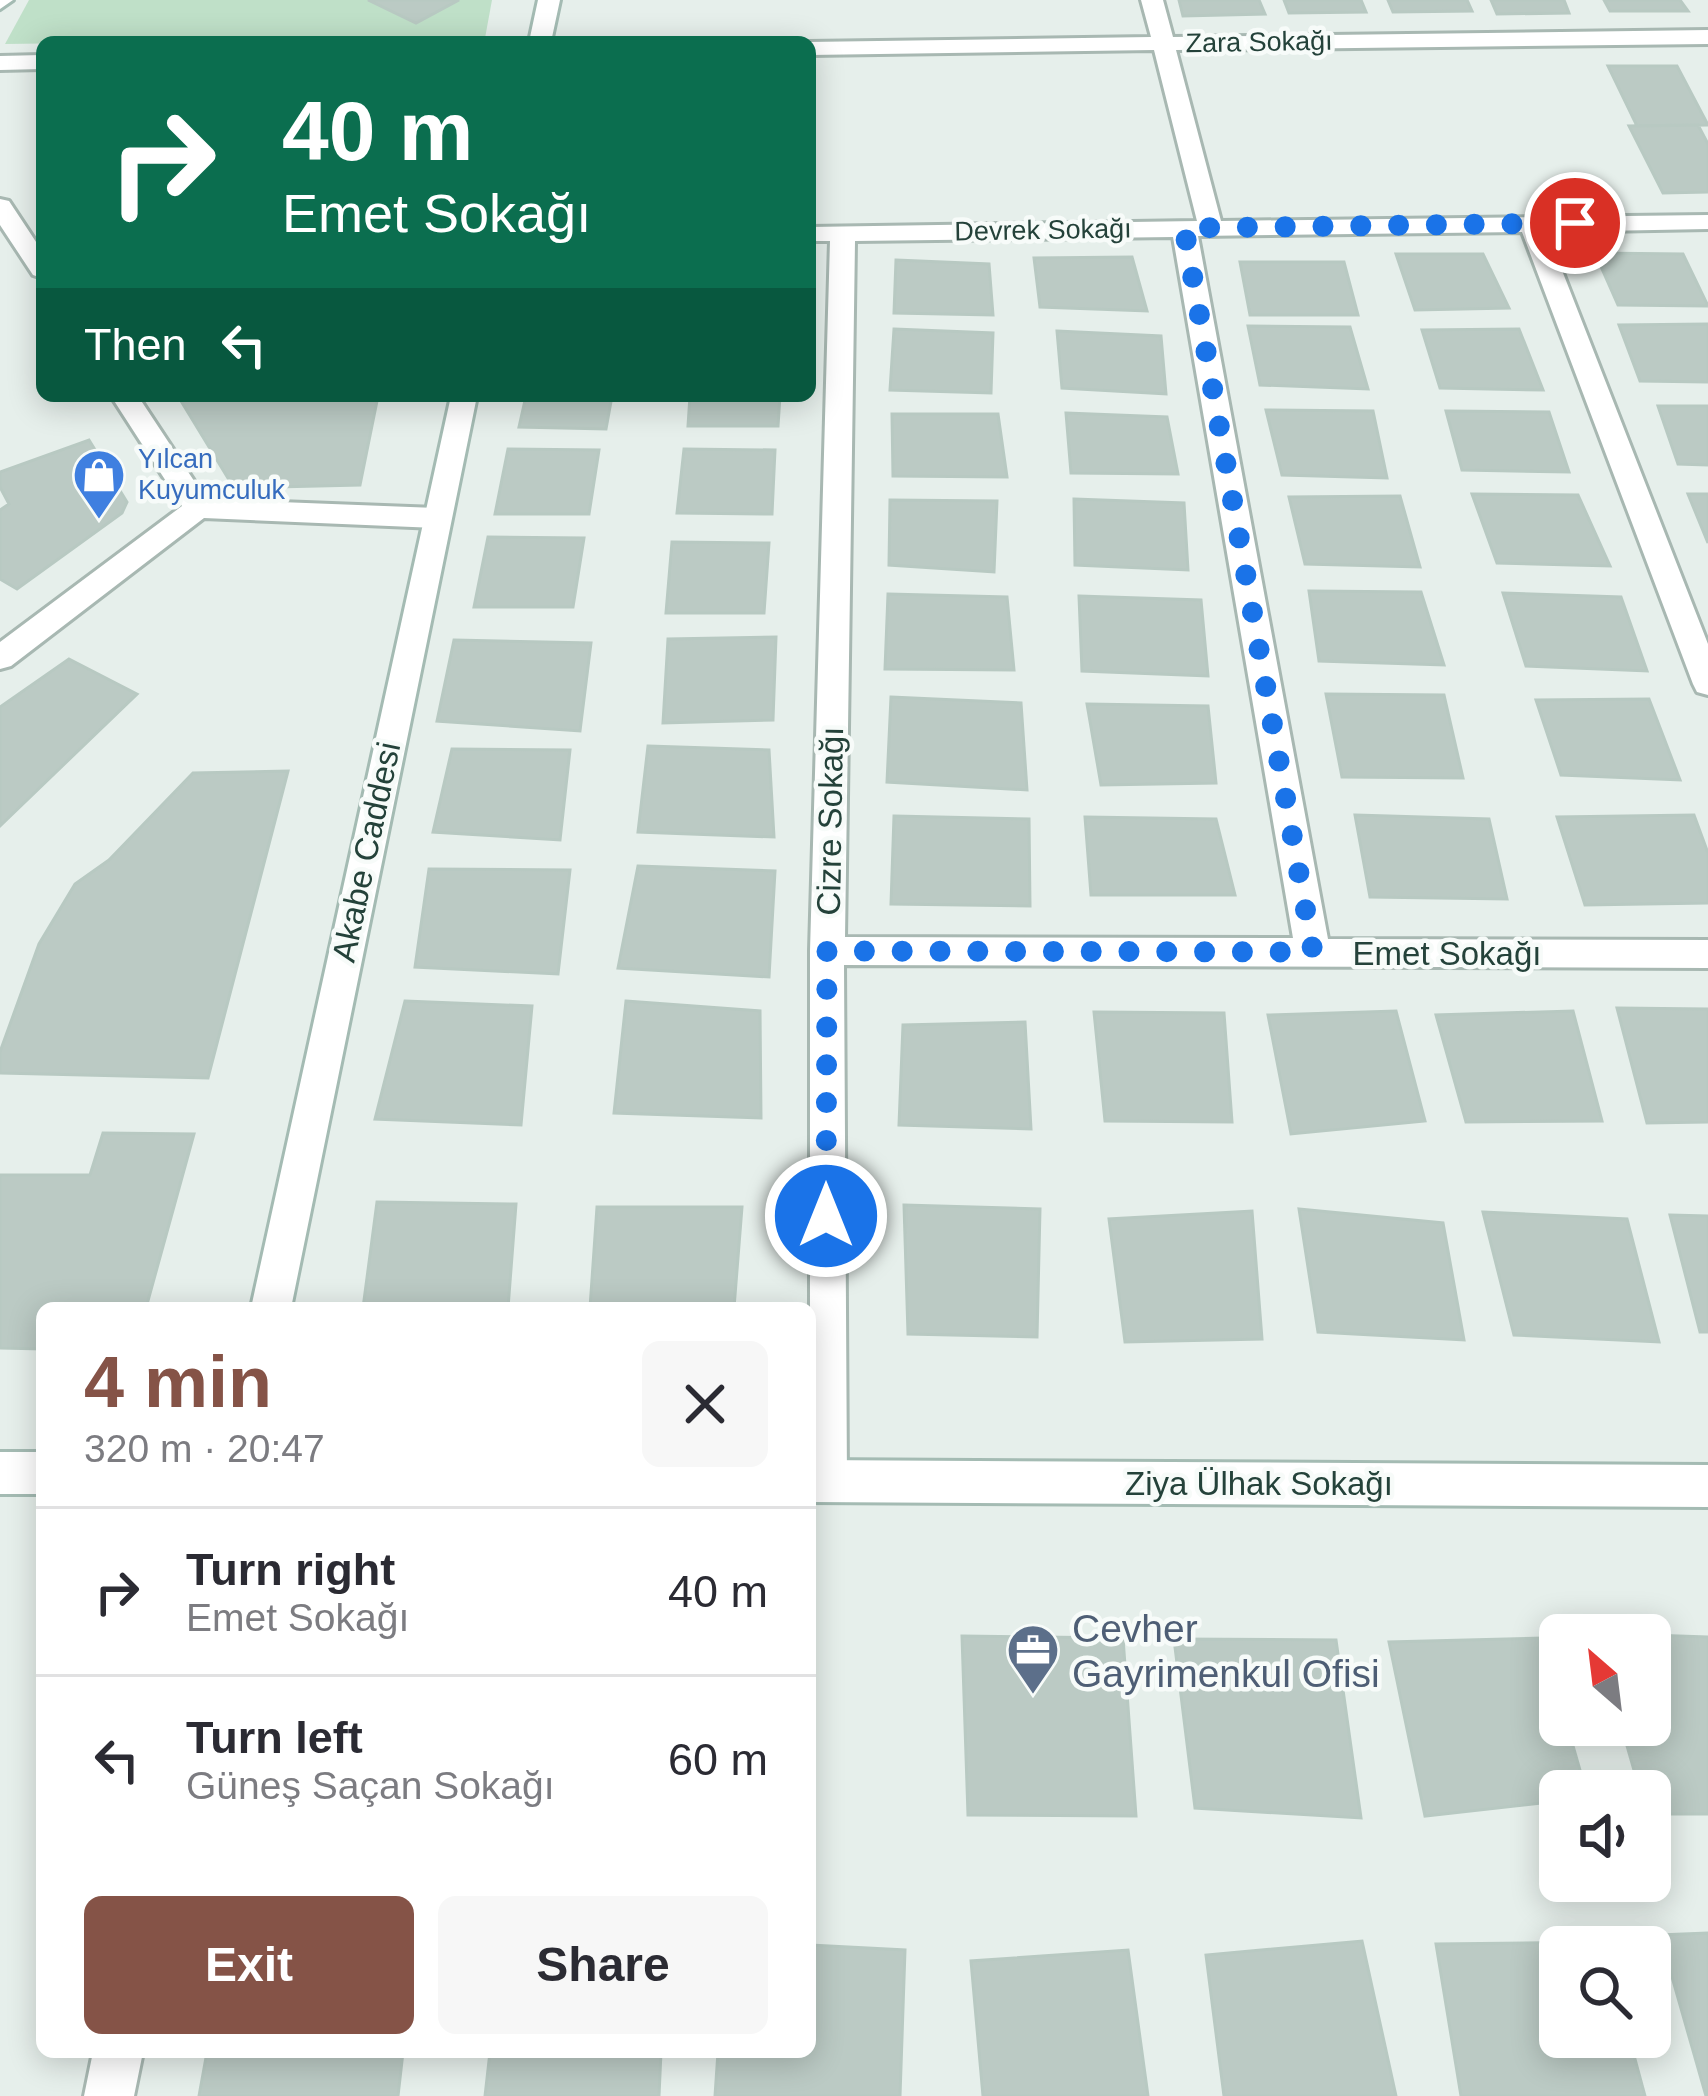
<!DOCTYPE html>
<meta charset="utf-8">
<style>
body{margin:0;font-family:Arial,sans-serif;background:#f7f7f7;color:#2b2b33;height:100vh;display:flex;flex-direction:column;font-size:45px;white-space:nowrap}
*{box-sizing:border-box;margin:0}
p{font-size:39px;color:#7c7c81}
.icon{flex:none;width:66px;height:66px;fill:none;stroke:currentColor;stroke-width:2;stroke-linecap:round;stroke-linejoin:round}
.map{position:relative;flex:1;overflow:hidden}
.details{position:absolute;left:36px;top:1302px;width:780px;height:756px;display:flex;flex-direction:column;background:#fff;border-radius:18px;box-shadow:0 6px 30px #0003}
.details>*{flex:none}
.guide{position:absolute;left:36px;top:36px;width:780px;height:366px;border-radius:18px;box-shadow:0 6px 30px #0003;background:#0b6e4f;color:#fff;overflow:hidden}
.needle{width:78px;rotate:332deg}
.buttons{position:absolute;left:1539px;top:1614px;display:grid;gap:24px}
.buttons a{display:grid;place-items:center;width:132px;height:132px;border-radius:18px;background:#fff;box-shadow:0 6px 30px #0003;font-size:60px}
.pin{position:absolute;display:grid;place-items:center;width:102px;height:102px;color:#fff;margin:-51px;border:6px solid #fff;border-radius:50%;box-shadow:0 3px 12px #0007}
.me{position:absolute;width:132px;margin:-66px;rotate:0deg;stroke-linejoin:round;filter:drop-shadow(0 0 9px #0008)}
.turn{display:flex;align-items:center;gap:42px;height:252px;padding:0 48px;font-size:54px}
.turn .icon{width:156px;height:156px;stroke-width:2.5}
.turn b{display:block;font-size:84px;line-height:102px}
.then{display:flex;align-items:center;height:114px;padding:0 48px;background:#0003;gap:24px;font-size:45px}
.round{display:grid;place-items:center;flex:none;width:126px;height:126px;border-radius:18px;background:#f7f7f7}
.head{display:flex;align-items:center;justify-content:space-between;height:204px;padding:0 48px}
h1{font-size:72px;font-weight:700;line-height:90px;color:#855347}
.button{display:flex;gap:24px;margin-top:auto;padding:24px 48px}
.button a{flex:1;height:138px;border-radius:18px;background:#855347;color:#fff;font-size:48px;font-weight:700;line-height:138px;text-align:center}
.button a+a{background:#f7f7f7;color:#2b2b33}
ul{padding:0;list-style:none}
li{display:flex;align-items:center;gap:36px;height:168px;padding:0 48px;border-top:3px solid #e1e1e2}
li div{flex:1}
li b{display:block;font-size:45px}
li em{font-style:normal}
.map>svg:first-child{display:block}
.green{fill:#bfe0c8}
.building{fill:#bbcac4;stroke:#b8c9c2;stroke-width:3}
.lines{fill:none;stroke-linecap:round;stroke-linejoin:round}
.street-casing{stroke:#a8b8b2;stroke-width:6}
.secondary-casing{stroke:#a4bbb3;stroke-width:6}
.street{fill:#fff;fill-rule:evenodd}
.secondary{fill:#fff;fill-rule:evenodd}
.route{stroke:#1a73e8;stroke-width:21;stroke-dasharray:0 37.8}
.labels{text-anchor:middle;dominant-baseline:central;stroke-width:9;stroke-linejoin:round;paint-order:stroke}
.far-street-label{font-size:27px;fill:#24423a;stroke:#f7fbf9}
.far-shop-label{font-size:27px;fill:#366cbe;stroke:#f7fbf9;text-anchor:start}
.street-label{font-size:33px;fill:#24423a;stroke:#f7fbf9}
.near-service-label{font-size:39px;fill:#4e5e75;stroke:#f7fbf9;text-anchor:start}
</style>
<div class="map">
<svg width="1708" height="2096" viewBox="0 0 1708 2096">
<rect width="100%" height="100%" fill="#e6efeb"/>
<path class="green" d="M29 0H492L485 38 5 44Z"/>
<path class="building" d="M368 0H459L416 23Z
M1179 0H1259L1265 14 1183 16Z
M1284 0H1361L1366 12 1289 13Z
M1388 0H1467L1472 11 1393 12Z
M1491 0H1564L1569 13 1497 14Z
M1604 0H1680L1688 11H1610Z
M1608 66H1677L1708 125 1637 126Z
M1698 125 1708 144V192L1663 193 1629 126Z
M1595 253 1683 254 1708 306 1618 305Z
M1396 254H1483L1509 308 1415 310Z
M1132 257 1147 311 1040 307 1034 258Z
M896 260 989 264 993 315 894 313Z
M1240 262H1344L1358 315H1250Z
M1708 324V382L1640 381 1619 325Z
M1248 326 1350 327 1368 389 1260 385Z
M894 329 993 333 991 393 890 390Z
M1519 329 1543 390 1440 388 1422 330Z
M1057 331 1161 336 1166 394 1062 388Z
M178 396H378L360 485 234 488Z
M526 396H612L606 429 519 427Z
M690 396H780L778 426H688Z
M1658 406H1708V465L1678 464Z
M1266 410 1373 411 1387 478 1282 475Z
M1446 411 1549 412 1569 472 1462 470Z
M1066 413 1167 417 1178 474 1071 473Z
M892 414H998L1007 477 893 476Z
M89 440 127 502 122 513 17 589 0 579V510L9 504 0 487V472Z
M508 449 599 450 589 514H495Z
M684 449 775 450 772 514 677 513Z
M1472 494 1578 495 1610 566 1497 563Z
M1688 494H1708V543Z
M1400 496 1420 567 1305 564 1289 497Z
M1074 499 1184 503 1188 570 1075 565Z
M890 500 997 501 994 572 889 565Z
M488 537 584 538 573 607H474Z
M672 542 769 543 764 613H666Z
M1309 591 1421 592 1444 665 1319 661Z
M1503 593 1621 597 1647 671 1526 666Z
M888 594 1007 597 1014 670 885 669Z
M1079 596 1201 600 1208 676 1082 671Z
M776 637 773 720 663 723 668 639Z
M454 640 591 643 580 731 437 721Z
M69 659 137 694 0 826V707Z
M1326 694 1444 695 1463 778 1342 777Z
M891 697 1021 703 1027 790 887 782Z
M1649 699 1680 780 1561 775 1536 700Z
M1087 704 1208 706 1216 783 1101 785Z
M648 746 769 750 774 837 638 832Z
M452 749 570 750 560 840 433 832Z
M288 771 208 1078 0 1073V1052L39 944 75 884 109 860 193 773Z
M1355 815 1489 819 1507 899 1370 897Z
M1694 815 1708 853V903L1585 905 1557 817Z
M894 816 1029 819 1030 906 891 904Z
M1085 817 1216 819 1235 895H1091Z
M638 866 775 871 769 977 618 968Z
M429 869 570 870 558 974 415 967Z
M405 1001 532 1006 521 1125 375 1119Z
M626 1001 760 1011 761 1118 614 1113Z
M1617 1008 1708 1009V1122L1647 1123Z
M1396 1011 1425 1121 1291 1134 1268 1015Z
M1573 1011 1602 1121 1466 1122 1436 1015Z
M1094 1012 1224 1013 1232 1122 1105 1121Z
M1025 1022 1031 1129 899 1125 903 1025Z
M103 1133 194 1134 146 1308H42V1349L0 1348V1175H90Z
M377 1202 516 1204 508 1308H363Z
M904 1205 1040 1209 1037 1337 908 1334Z
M597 1207H742L734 1308H590Z
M1299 1209 1443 1223 1464 1340 1318 1332Z
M1252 1211 1262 1339 1125 1342 1109 1219Z
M1483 1212 1627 1219 1659 1342 1514 1335Z
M1670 1215 1708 1216V1332H1700Z
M1650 1635 1708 1637V1814H1650V1791H1640L1621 1725H1650Z
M962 1636 1123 1638 1136 1816 968 1815Z
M1542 1638 1560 1702V1725H1567L1586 1791H1560V1801L1425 1816 1389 1642Z
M1174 1639 1336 1640 1361 1818 1195 1808Z
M1708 1933V2096H1706L1660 1935Z
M1362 1941 1396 2096H1224L1206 1955Z
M1603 1942 1604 1947H1560V2037H1629L1645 2096H1461L1436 1944Z
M810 1945 905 1950 900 2096H715L718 2052H810Z
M1128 1950 1148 2096H983L971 1961Z
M207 2052H403L398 2096H199Z
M490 2052H661L659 2096H485Z"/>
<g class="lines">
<g class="street-casing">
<path id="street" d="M1141 0H1163L1173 37 1708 30V44L1176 50 1221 221 1708 215V229L1547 232 1708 644V695L1697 692 1693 684 1522 232 1198 236 1328 939 1708 940V968L844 965 847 1481 841 1496 826 1502 810 1493V951L830 241H810V227L1197 221 1154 50 810 55 808 42 1151 37ZM1173 237 1293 938 845 937 855 241Z
M42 55V69L0 70V56Z
M0 199 9 201 42 251V278L33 275 0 225Z
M111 396H138L206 499 436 508 450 518 436 528 204 518 11 666 0 669V642L182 506Z
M93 2052H143L134 2096H84Z"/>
</g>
<g class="secondary-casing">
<path id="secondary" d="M0 0H13L0 9Z
M538 0H560L551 42H529Z
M451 396H477L291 1308H251Z
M0 1452H42V1494H0Z
M810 1460 1708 1465V1507L810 1502Z"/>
</g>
<use href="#street" class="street"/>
<use href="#secondary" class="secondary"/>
</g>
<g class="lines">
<path class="route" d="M826 1216 827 951 1313 952 1184 228 1575 223"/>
</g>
<defs>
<g id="shop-pin" transform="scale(2.7)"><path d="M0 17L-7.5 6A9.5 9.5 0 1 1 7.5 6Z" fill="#3f7fe0" stroke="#f7fbf9"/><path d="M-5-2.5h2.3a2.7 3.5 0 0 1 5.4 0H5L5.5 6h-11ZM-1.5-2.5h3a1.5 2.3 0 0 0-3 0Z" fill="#fff"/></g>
<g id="office-pin" transform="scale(2.7)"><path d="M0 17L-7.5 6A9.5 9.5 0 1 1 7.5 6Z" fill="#5c6f8a" stroke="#f7fbf9"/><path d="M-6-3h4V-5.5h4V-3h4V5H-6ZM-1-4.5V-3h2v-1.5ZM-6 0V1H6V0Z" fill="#fff"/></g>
</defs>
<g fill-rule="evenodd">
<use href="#shop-pin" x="99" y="475"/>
<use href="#office-pin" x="1033" y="1650"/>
</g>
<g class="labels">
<g class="far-street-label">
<text transform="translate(1259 42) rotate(-1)">Zara Sokağı</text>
<text transform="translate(1043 230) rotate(-1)">Devrek Sokağı</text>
</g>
<g class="far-shop-label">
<text x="138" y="459">Yılcan<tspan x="138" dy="31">Kuyumculuk</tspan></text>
</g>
<g class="street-label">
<text transform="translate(830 821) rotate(-89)">Cizre Sokağı</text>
<text transform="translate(366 852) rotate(-78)">Akabe Caddesi</text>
<text x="1447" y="953">Emet Sokağı</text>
<text x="1259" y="1483">Ziya Ülhak Sokağı</text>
</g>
<g class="near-service-label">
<text x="1072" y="1628">Cevher<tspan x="1072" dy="45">Gayrimenkul Ofisi</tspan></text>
</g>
</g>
</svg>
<div class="buttons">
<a><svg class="needle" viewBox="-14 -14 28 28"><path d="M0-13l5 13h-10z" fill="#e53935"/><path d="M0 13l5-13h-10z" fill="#7c7c81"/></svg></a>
<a><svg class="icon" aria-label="sound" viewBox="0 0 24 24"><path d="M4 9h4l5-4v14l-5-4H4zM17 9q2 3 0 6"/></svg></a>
<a><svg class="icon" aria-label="search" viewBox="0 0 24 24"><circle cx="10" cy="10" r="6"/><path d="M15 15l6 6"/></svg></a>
</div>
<div class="pin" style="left:1575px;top:223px;background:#d93025"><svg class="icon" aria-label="arrive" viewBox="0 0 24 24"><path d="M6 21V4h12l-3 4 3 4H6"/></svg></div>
<svg class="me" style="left:826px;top:1216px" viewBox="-20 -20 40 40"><circle r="17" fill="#1a73e8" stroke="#fff" stroke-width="3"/><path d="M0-11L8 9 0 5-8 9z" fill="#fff"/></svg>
<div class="guide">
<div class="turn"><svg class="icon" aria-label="right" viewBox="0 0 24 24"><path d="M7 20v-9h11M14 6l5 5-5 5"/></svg><div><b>40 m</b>Emet Sokağı</div></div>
<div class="then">Then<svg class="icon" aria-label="left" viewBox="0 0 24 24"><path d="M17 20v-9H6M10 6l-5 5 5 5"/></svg></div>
</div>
<section class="details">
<div class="head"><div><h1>4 min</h1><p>320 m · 20:47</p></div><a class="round"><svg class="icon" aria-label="close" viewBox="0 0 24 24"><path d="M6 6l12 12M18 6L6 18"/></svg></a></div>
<ul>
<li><svg class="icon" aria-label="right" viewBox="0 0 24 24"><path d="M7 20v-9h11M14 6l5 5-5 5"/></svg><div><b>Turn right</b><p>Emet Sokağı</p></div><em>40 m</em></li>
<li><svg class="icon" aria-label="left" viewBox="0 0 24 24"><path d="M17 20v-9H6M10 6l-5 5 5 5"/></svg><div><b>Turn left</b><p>Güneş Saçan Sokağı</p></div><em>60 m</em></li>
</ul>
<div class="button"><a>Exit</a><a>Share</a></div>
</section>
</div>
